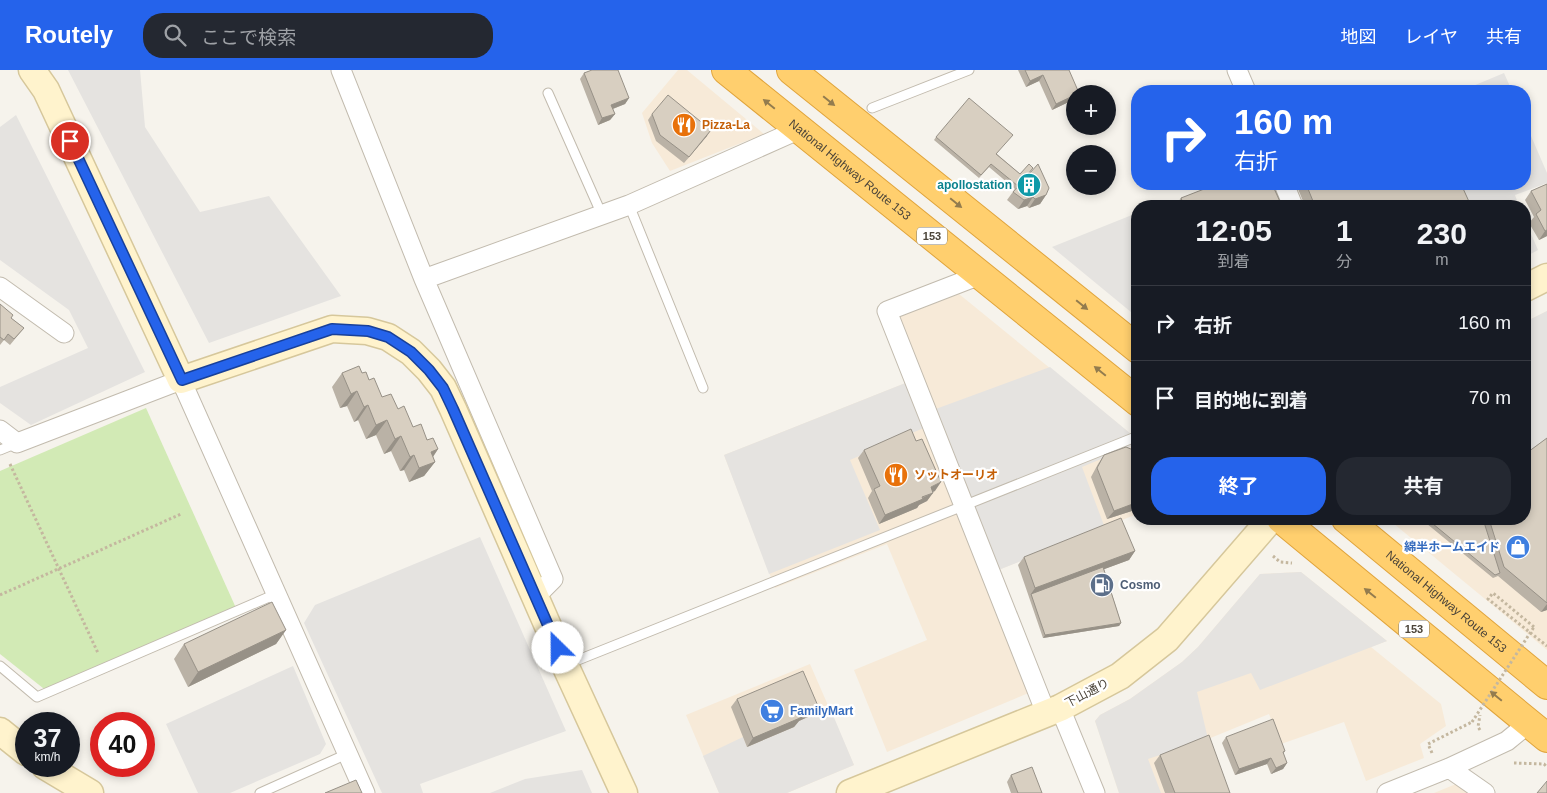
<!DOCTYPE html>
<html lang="ja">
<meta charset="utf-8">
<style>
body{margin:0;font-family:Arial,"Noto Sans JP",sans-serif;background:#242831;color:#f1f3f6;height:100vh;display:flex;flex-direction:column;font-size:19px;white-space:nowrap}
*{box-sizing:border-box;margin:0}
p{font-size:16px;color:#9ea1a6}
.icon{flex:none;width:28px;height:28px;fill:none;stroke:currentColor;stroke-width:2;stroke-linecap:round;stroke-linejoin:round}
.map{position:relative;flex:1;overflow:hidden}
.drawer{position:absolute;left:1131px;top:130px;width:400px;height:325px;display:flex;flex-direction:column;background:#171b24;border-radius:20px;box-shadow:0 2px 8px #0003}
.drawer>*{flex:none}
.guide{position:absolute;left:1131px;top:15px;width:400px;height:105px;border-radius:20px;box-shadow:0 2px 8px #0003;background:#2563eb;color:#fff;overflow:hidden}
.fabs{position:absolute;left:1066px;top:15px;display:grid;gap:10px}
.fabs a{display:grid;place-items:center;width:50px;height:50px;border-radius:50%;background:#171b24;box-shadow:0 2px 8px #0003;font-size:25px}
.speed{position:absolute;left:15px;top:642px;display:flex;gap:10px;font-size:25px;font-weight:700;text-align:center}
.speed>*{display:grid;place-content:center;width:65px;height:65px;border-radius:50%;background:#171b24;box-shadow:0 2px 8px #0003;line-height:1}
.speed small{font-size:12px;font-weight:400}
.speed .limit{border:8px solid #d22;background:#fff;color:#111}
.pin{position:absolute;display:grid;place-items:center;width:42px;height:42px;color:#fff;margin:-21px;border:2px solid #fff;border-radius:50%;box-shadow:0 1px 5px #0007}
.me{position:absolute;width:55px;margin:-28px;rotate:337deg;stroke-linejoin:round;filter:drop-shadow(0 0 4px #0008)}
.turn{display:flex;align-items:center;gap:18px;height:105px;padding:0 20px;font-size:22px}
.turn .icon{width:65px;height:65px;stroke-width:2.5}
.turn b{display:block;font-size:35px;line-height:42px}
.eta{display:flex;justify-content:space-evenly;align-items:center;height:85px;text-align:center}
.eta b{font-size:30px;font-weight:700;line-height:35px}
.action{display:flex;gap:10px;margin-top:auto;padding:10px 20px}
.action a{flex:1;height:58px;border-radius:20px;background:#2563eb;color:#fff;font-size:20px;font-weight:700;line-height:58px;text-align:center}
.action a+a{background:#242831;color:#f1f3f6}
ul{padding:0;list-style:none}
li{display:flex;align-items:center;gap:15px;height:75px;padding:0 20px;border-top:1px solid #363941}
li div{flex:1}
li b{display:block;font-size:19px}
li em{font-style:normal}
header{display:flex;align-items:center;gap:30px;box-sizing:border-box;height:70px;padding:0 25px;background:#2563eb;color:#fff}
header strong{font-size:24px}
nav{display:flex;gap:28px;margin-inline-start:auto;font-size:18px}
.search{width:350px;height:45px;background:#242831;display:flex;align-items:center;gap:12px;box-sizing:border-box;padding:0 18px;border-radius:20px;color:#9ea1a6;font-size:19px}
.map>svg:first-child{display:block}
.commercial{fill:#f7ead8}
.green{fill:#d2eab5}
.parking{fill:#e5e3e0}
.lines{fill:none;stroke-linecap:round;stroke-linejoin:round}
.lane-casing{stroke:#c2bbae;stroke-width:11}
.street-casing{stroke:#c2bbae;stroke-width:21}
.secondary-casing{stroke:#d6c79b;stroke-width:29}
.highway-casing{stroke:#e0a43c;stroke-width:30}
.path{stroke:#c4b79f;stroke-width:3;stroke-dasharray:2.5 2.5;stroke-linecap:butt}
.lane{stroke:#fff;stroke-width:9}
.street{stroke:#fff;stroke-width:19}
.secondary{stroke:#fff3cd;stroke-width:26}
.highway{stroke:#ffcf6e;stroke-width:28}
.path-bridge{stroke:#c4b79f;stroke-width:3;stroke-dasharray:2.5 2.5;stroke-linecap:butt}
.wall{fill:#bab2a6}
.shaded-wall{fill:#979187}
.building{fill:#d8cfc1;stroke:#979187}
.oneway{fill:#937c4e}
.route-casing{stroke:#184099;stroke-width:12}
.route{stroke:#2563eb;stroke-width:9}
.labels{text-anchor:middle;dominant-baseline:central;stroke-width:4.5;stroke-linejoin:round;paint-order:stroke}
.shield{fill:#fff;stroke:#817c74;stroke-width:1}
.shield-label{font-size:11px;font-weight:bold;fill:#4b4439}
.food-label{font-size:12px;font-weight:bold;fill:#c56008;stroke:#fff;text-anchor:start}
.street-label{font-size:12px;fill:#4b4439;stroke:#fff}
.culture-label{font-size:12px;font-weight:bold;fill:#0d838f;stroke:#fff;text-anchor:end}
.shop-label{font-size:12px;font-weight:bold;fill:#366cbe;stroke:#fff;text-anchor:end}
.service-label{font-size:12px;font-weight:bold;fill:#4e5e75;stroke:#fff;text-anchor:start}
</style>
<header>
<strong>Routely</strong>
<div class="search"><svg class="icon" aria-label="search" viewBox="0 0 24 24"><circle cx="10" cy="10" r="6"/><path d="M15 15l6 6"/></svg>ここで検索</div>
<nav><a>地図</a><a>レイヤ</a><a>共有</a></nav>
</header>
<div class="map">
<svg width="1547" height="723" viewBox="0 0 1547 723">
<rect width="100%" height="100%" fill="#f6f3ec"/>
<path class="commercial" d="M678 0H687L764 64 670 101 652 73 642 43Z
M959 224 1137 369V444L996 501 896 248Z
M1547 241V580L1388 449H1525V252Z
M908 312 1031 622 887 682 854 600 927 570 887 474 775 518 724 385Z
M1301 502 1387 571 1371 577 1441 634 1446 656 1420 674 1424 688 1366 711 1344 652 1281 674 1269 644 1208 669 1228 723H1119L1095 651 1100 645 1130 629 1182 592 1198 577 1260 504Z
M810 594 854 695 787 723H719L686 645Z
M1456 714 1471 723H1434Z"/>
<path class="green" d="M146 338 236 538 48 622 0 584V401Z"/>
<path class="parking" d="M68 0H140L145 57 200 142 269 126 341 226 209 273Z
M1504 3 1512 21H1461Z
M16 45 145 302 31 355 0 333V317L88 278 69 240 0 190V57Z
M1525 52 1547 103V113L1515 125 1519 136H1461L1452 114H1525Z
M1137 143V247L1052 177Z
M1525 150 1538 180 1525 187Z
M1547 241V373L1525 389V252Z
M1050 297 1137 369V374L1082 397 1105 458 996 501 933 340Z
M908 312 926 357 850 390 880 460 769 504 724 385Z
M480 467 566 661 420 714 423 723H382L304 553 315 535Z
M1301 502 1387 571 1260 620 1251 603 1197 622 1208 669 1148 689 1161 723H1119L1095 651 1100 645 1130 629 1182 592 1198 577 1260 504Z
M293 596 326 674 320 684 230 723H198L166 654Z
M830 638 854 695 787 723H719L703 686 743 667 747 677 794 657 793 653Z
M582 700 592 723H490L525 709Z"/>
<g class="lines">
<g class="lane-casing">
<path id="lane" d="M548 23 602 145
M872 38 969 0
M629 135 703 318
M0 380 17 373
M568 594 1138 366
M0 596 37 627 276 524
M260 723 347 684"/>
</g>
<g class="street-casing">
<path id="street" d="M341 0 424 209 553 509 536 526
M1237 0 1246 21
M1284 114 1293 136
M980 205 887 241 1046 643
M424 209 629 135 800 59
M0 217 64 263
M0 360 17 373 181 310 365 723
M1060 638 1095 723
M1449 698 1485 723
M1387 723 1449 698 1507 671 1529 653"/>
</g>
<g class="secondary-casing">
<path id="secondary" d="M32 0 46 20 181 310 332 259 367 261 388 267 411 282 429 300 443 318 453 339 565 595 624 723
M1525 218 1547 207
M0 661 26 682
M45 696 90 723
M850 723 1060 638 1120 606 1167 569 1271 449"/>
</g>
<g class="highway-casing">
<g id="highway">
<path id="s1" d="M726 0 1138 332"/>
<path d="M791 0 1138 279"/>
<path d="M1281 449 1547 668"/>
<path id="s2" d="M1346 449 1547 615"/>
</g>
</g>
<path class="path" d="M10 394 98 583
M1226 449 1232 454
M1273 486 1280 492 1292 493
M0 525 181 444
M1534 557 1493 523 1488 529 1547 576
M1480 660 1478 657 1480 645
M1432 683 1428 674 1472 652
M1514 693 1544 694 1547 697"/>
<use href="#lane" class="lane"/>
<use href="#street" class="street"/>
<use href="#secondary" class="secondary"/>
<use href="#highway" class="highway"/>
<path class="path-bridge" d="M1472 652 1534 557"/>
</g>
<path class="wall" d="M1018 0H1069L1075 24V29L1052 40 1039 11 1026 17Z
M584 3 629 28 625 34 613 39 615 44 610 50 598 55 580 9Z
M652 44 707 66 684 93 656 71 648 50Z
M936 67 997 84 1020 104 1033 98 1016 118 1046 125 1040 134 1029 138 1027 136 1018 139 1007 130 1015 119 989 97 979 108 934 70Z
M1296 114H1461L1471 136H1305Z
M1547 114V166L1539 170 1529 153 1534 147 1525 130 1531 121Z
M1181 128 1282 136H1175Z
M0 234 11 248 24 258 10 275 4 270 0 275Z
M342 303H362L369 310 382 327 398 339 413 357 438 379 433 387 435 392 424 406 409 412 404 400 400 401 391 381 384 384 376 365 366 369 358 350 354 352 347 336 340 338 332 317Z
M1547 368V540L1541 542 1498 506 1493 508 1421 449H1525L1528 382Z
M864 380 935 421 933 422 927 431 919 435 917 438 879 454 868 428 872 421 858 388Z
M1104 385 1138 439 1107 449 1091 407 1098 394Z
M1135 481 1129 490 1104 499 1121 553 1119 556 1043 568 1018 495 1024 487Z
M286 560 276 574 188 617 174 589 184 574Z
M737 629 812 645 799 651 794 657 747 677 731 637Z
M1226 667 1285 681 1283 684 1287 693 1283 699 1271 704 1267 694 1235 705 1222 673Z
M1160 685 1230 723H1165L1154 693Z
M1011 705 1042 723H1011L1007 712Z"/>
<path class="shaded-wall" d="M1043 5 1039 11 1026 17 1030 11Z
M1075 25V29L1052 40 1056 34Z
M629 28 625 34 607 41 611 35Z
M615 44 610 50 598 55 602 48Z
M711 60 707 66 684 93 689 87Z
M1046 125 1040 134 1029 138 1035 129Z
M1033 127 1027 136 1018 139 1024 130Z
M1547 160V166L1539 170 1545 161Z
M357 321 347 336 340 338 351 324Z
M368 335 358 350 354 352 364 337Z
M387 350 376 365 366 369 376 355Z
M401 366 391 381 384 384 395 369Z
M438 379 428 394 431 382Z
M414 385 404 400 400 401 410 387Z
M435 392 424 406 409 412 419 398Z
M941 412 935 421 924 425 931 417Z
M933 423 927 431 919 435 917 438 879 454 885 445Z
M1138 432V439L1107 449 1114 441Z
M1135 481 1129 490 1032 526 1031 524 1035 518Z
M1547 534V540L1541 542Z
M1121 553 1119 556 1043 568 1045 565Z
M286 560 276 574 188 617 198 602Z
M818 636 812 645 799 651 794 657 747 677 753 668 799 644Z
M1271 688 1267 694 1235 705 1239 699Z
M1287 693 1283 699 1271 704 1276 698Z"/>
<path class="building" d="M592 0H618L629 28 611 35 615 44 602 48 584 3Z
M1025 0H1069L1079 23 1075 24V25L1056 34 1043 5 1030 11Z
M668 25 711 60 689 87 660 65 652 44Z
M969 28 1013 65 996 84 1020 104 1029 94 1033 98 1018 116 991 94 981 105 936 67Z
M1038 94 1049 118 1046 125 1035 129 1033 127 1024 130 1013 122Z
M1217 114H1272L1282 136H1184L1181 128Z
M1306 114H1461L1471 136H1315Z
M1547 114V160L1545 161 1536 144 1541 140 1531 121Z
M0 234 13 245 11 248 24 258 14 269 8 264 4 270 0 267Z
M359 296 362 303 366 302 369 310 374 308 382 327 391 324 398 339 404 336 413 357 421 354 427 370 433 368 438 379 431 382 435 392 419 398 414 385 410 387 401 366 395 369 387 350 376 355 368 335 364 337 357 321 351 324 342 303Z
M911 359 916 371 922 369 941 412 931 417 933 423 922 427 923 429 885 445 874 419 880 416 864 380Z
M1547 368V533L1504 497 1489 449H1525V383L1528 382Z
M1126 377 1138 382V432L1114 441 1097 398 1104 385Z
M1121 448 1135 481 1035 518 1024 487Z
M1427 449H1483L1500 503 1495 505Z
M1103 497 1121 553 1045 565 1031 524Z
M272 532 286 560 198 602 184 574Z
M803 601 818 636 799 644 800 648 753 668 737 629Z
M1273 649 1285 681 1283 682 1287 693 1276 698 1271 688 1239 699 1226 667Z
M1209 665 1230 723H1175L1160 685Z
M1032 697 1042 723H1018L1011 705Z
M356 710 362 723H325Z
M1547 711V723H1537Z"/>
<defs><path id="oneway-solid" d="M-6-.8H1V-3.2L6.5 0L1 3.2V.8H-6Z" transform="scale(1.25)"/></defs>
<g class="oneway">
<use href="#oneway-solid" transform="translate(829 31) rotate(39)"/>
<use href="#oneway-solid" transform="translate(769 34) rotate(-141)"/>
<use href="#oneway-solid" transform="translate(956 133) rotate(39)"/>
<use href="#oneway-solid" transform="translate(1082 235) rotate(39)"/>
<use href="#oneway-solid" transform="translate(1100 301) rotate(-141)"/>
<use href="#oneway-solid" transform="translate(1370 523) rotate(-141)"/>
<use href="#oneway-solid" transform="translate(1496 626) rotate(-141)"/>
</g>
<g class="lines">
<g class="route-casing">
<path id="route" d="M70 71 182 310 332 259 368 261 388 267 411 282 429 300 443 318 453 339 558 578"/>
</g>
<use href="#route" class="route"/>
</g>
<defs>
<g id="restaurant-disc" transform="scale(1.25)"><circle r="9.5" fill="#e8710a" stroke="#fff"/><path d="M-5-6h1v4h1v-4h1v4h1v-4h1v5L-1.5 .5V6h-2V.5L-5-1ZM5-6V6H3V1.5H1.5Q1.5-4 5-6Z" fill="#fff"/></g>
<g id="building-disc" transform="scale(1.25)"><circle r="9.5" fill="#0f9aa8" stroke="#fff"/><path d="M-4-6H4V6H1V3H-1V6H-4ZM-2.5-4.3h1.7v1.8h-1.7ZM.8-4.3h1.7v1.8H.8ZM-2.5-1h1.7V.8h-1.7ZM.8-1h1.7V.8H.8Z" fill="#fff"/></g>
<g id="shop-disc" transform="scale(1.25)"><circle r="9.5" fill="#3f7fe0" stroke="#fff"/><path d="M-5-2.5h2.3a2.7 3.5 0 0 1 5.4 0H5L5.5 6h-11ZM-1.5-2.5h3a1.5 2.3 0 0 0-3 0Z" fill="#fff"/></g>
<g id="fuel-disc" transform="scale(1.25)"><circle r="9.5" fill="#5c6f8a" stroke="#fff"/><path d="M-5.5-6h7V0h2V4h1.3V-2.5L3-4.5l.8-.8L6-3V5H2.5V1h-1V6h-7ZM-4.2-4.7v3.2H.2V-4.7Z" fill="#fff"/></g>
<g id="supermarket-disc" transform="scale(1.25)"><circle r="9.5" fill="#3f7fe0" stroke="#fff"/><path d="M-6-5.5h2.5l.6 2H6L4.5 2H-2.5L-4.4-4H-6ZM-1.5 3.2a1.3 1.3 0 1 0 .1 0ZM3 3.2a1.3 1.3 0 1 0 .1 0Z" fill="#fff"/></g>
</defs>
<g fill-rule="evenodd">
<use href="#restaurant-disc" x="684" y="55"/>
<use href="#building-disc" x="1029" y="115"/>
<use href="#restaurant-disc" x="896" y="405"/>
<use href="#shop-disc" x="1518" y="477"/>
<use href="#fuel-disc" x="1102" y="515"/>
<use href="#supermarket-disc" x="772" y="641"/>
</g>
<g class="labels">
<g class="shield">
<rect x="917" y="157.5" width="30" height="17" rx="4"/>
<rect x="1399" y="550.5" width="30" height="17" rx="4"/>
</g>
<g class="shield-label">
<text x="932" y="166">153</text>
<text x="1414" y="559">153</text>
</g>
<g class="food-label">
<text x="702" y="55">Pizza-La</text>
<text x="914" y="405">ソットオーリオ</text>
</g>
<g class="street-label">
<text stroke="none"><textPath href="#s1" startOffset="159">National Highway Route 153</textPath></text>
<text stroke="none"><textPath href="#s2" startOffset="130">National Highway Route 153</textPath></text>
<text transform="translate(1087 623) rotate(-28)">下山通り</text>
</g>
<g class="culture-label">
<text x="1012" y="115">apollostation</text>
</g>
<g class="shop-label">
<text x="1500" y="477">綿半ホームエイド</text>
<text x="790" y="641" text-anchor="start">FamilyMart</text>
</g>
<g class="service-label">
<text x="1120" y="515">Cosmo</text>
</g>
</g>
</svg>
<div class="fabs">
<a>+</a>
<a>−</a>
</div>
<div class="speed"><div>37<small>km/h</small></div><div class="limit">40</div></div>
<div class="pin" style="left:70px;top:71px;background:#d93025"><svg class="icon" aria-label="arrive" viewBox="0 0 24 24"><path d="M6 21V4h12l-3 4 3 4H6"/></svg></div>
<svg class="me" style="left:558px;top:578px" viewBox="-20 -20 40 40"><circle r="19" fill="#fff"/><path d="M0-13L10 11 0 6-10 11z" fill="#2563eb"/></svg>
<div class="guide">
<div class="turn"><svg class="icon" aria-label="right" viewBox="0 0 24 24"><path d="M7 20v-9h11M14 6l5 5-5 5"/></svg><div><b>160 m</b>右折</div></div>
</div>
<section class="drawer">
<div class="eta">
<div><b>12:05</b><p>到着</p></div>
<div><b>1</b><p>分</p></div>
<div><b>230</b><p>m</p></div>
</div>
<ul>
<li><svg class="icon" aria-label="right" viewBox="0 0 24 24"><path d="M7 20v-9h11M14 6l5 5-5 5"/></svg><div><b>右折</b></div><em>160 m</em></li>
<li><svg class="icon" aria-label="arrive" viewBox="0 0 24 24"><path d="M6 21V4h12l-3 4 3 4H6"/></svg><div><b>目的地に到着</b></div><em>70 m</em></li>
</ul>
<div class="action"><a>終了</a><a>共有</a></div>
</section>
</div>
